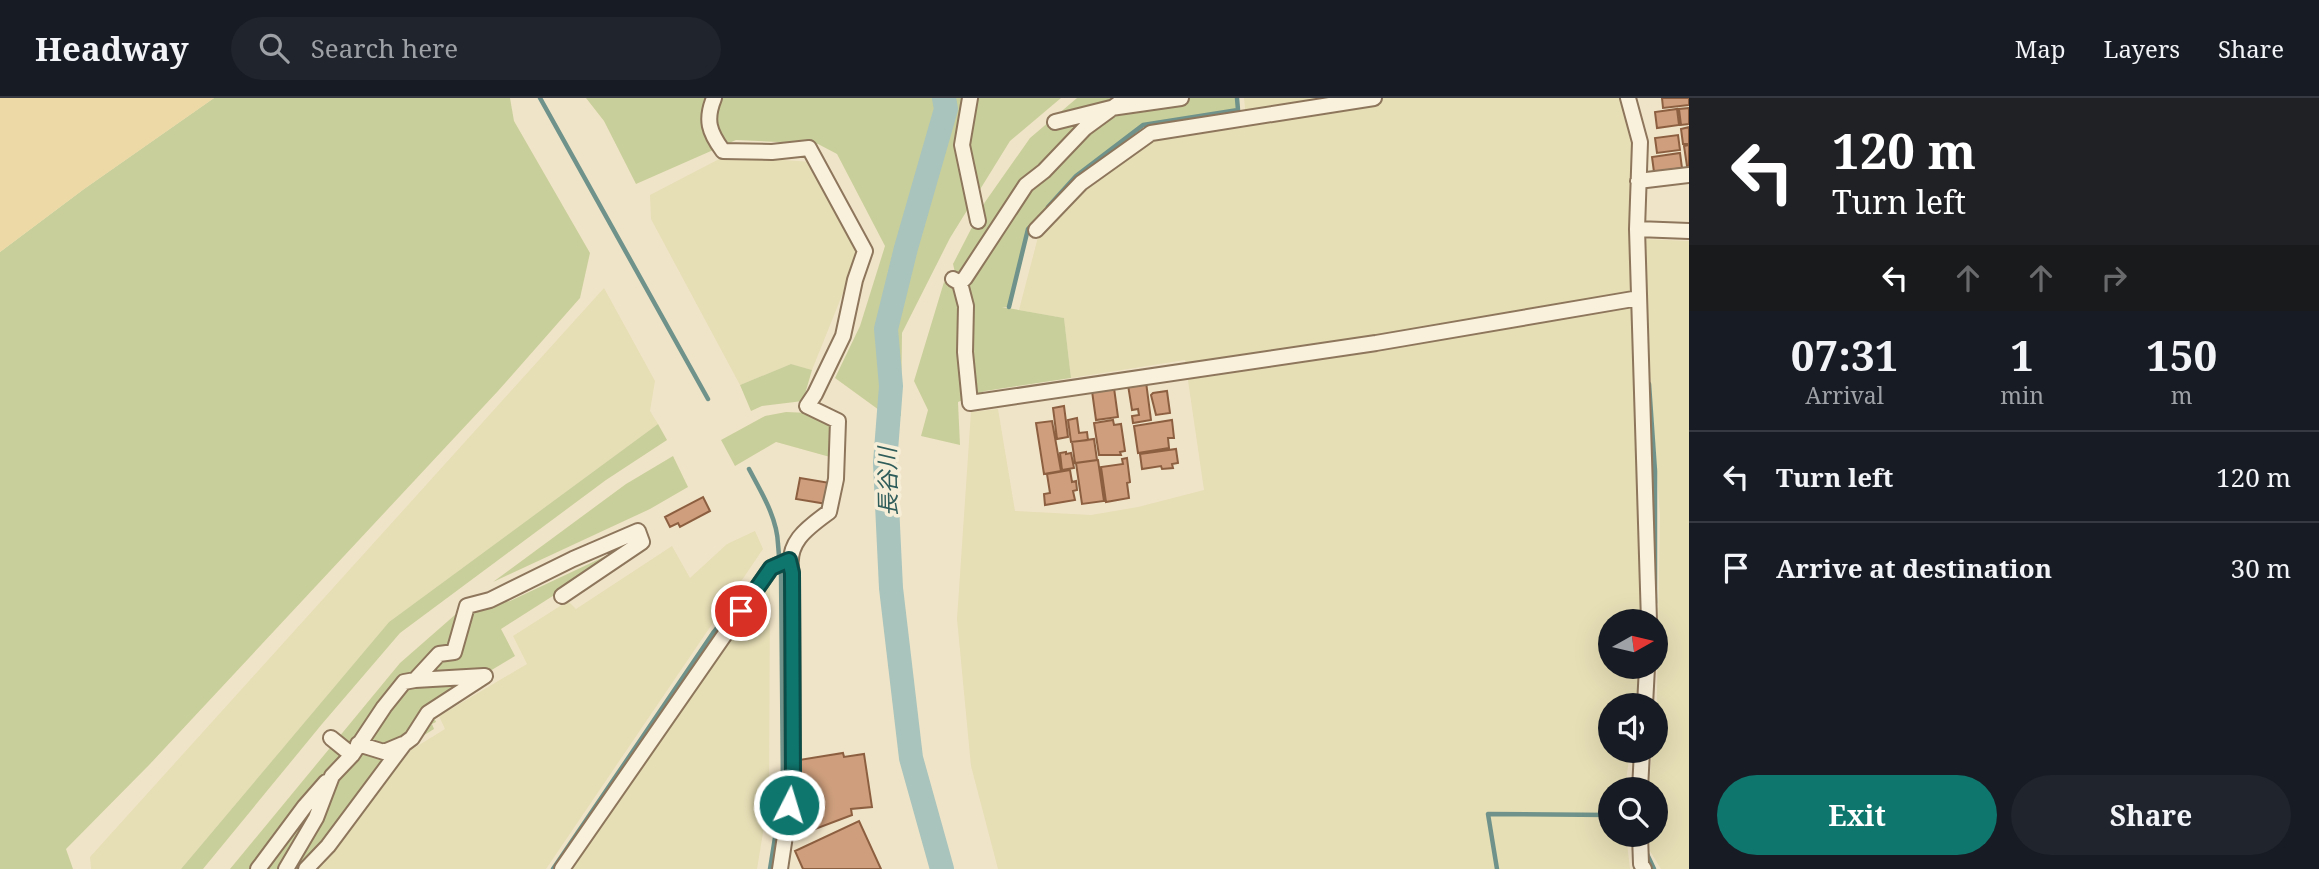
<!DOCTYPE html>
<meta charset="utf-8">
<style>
body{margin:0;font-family:"Noto Serif","Noto Sans JP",serif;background:#20242c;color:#f1f3f6;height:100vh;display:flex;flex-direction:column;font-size:26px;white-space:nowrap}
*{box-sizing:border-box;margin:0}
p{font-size:23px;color:#9ea1a6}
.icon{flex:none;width:38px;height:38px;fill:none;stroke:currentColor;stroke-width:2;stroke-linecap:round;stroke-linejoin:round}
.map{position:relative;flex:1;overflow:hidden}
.sheet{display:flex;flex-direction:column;background:#171b24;width:630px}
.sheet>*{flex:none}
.top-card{background:#202124;color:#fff;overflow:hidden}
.needle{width:46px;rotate:82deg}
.fabs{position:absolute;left:1598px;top:511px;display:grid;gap:14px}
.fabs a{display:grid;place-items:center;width:70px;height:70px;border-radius:50%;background:#171b24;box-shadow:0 7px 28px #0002;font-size:35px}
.pin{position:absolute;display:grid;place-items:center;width:60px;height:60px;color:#fff;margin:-30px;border:4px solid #fff;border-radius:50%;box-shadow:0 2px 7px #0007}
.me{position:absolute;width:77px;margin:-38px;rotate:5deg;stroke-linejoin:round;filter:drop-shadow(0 0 5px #0008)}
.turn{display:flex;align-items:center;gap:24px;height:147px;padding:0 28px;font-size:32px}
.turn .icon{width:91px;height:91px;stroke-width:2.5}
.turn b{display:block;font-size:49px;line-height:60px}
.lanes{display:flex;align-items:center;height:66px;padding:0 28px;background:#0003;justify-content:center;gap:35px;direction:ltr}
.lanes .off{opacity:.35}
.eta{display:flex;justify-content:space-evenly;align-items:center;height:119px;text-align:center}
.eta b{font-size:42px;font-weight:700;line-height:49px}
.button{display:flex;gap:14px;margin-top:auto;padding:14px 28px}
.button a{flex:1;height:80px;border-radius:42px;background:#0f766e;color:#fff;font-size:28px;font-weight:700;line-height:80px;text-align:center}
.button a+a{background:#20242c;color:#f1f3f6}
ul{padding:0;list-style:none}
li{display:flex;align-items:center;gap:21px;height:91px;padding:0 28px;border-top:2px solid #363941}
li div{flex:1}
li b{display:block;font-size:26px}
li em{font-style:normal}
header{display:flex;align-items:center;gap:42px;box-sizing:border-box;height:98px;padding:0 35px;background:#171b24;border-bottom:2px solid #363941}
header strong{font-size:33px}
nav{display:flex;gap:38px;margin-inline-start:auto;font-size:24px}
.search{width:490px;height:63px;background:#20242c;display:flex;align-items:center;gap:18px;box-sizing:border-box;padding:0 24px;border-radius:38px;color:#9ea1a6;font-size:26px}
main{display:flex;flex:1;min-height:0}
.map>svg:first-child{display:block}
.farmland{fill:#e6deb5}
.green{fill:#c9cf9b}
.sand{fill:#ecd9a5}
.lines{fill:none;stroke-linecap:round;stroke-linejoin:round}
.stream{stroke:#6f938a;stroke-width:4.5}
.river{stroke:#a9c4bc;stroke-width:24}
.building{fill:#cf9f7d;stroke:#8d5f41;stroke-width:2}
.minor-casing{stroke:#8d765c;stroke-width:18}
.minor{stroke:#faf1dc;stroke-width:14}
.route-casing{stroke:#0a4d48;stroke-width:18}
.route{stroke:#0f766e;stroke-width:12}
.labels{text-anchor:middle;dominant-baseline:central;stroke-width:7;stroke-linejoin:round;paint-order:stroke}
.water-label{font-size:23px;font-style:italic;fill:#2f5d5a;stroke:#f7eed8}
</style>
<header>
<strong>Headway</strong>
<div class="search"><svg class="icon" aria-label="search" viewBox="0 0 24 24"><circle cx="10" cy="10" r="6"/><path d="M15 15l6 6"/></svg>Search here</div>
<nav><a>Map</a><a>Layers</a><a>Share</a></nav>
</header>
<main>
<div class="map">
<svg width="1689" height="771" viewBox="0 0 1689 771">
<rect width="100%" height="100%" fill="#f0e4c8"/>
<path class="farmland" d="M1244 0H1620L1631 44 1633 209 1642 451V523H1610V569H1640L1635 607H1610V653H1630L1625 691H1610V737H1626L1630 771H998L971 668 957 521 971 314 998 311 1015 413 1091 417 1138 409 1204 392 1185 262 1071 280 1064 220 1019 212 1038 139 1082 92 1152 41 1247 29Z
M725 58 812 64 861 150 812 272 791 266 740 287 651 121 650 97Z
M1644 141 1689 143V771H1661L1650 753 1649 737H1656V691H1649L1652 653H1656L1660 418 1646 221Z
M604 190 655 283 650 313 658 326 389 524 181 771H91L90 759Z
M755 433 763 451 546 771H318L411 652 445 631 439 618 527 566 513 538 568 503 576 511 672 448 690 480 727 446Z
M770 486 769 698 757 771H572Z"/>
<path class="green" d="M214 0H510L514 23 590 155 580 200 498 293 150 666 66 751 73 771H0V154L84 91Z
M586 0H1061L1010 43 950 140 902 235 901 318 890 320 835 280 860 228 885 148 837 56 818 46 736 42 636 86 604 23Z
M1077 0H1237L1238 12 1143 27 1076 78 1028 131 1009 209H1002L1064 220 1071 280 985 293 958 304 960 347 921 338 928 312 914 283 944 184 959 192 953 166 985 104 1030 40Z
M791 266 812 272 803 303 762 308 751 313 740 287Z
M786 314 810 315 834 329 830 359 776 344 735 368 721 342 765 318Z
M658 326 667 342 606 382 400 535 322 626 203 771H181L389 524Z
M673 358 688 389 650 411 493 484 626 386Z
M644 440 501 531 515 558 430 609 436 624 432 626 434 631 413 644 302 771H230L400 565 464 509 510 503Z"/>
<path class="sand" d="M0 0H214L84 91 0 154Z"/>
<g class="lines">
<path class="stream" d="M540 0 708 301
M1048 109 1076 78 1143 27 1238 12 1237 0
M1009 209 1028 131 1033 126
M1649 286 1655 373V505
M749 371C761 394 777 419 778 446 779 456 779 464 781 474L783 689 770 771
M1647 756 1654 771
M553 771 713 535 746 494
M1497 771 1488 716 1610 717"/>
<path class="river" d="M942 771 911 660 891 490 885 365 891 288 886 231 906 150 946 11 944 0"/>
</g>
<path class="building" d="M1662 0H1689V7L1663 10Z
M1689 10V26L1681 27 1679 11Z
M1677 11 1679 27 1657 30 1655 14Z
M1689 29V46H1683L1681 31Z
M1678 37 1680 52 1657 55 1655 40Z
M1689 47V68H1687L1684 48Z
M1680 55 1682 70 1654 74 1652 59Z
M1146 284 1151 322 1133 325 1132 318 1139 317 1138 311 1132 312 1128 287Z
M1114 290 1118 319 1096 322 1092 293Z
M1167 293 1170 315 1156 317 1151 297 1153 295Z
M1064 308 1068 339 1057 341 1053 310Z
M1077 320 1079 335 1087 334 1088 342 1071 344 1068 322Z
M1113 322 1114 327 1121 326 1125 353 1120 354 1121 357H1099L1094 325Z
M1172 322 1174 340H1168L1169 350 1138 355 1134 328Z
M1052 323 1061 373 1044 376 1036 325Z
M1094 341 1097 362 1075 365 1072 344Z
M1176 351 1178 365 1172 366 1173 370 1162 371 1161 368 1142 371 1140 356Z
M1066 354V356L1071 355 1074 370 1062 372 1060 355Z
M1127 360 1130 384 1127 385 1129 400 1106 404 1101 369 1123 366 1122 361Z
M1098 362 1104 403 1082 406 1076 365Z
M1070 372 1072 384 1076 383 1077 392 1073 393 1075 402 1045 407 1044 396 1050 395 1047 376Z
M800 380 830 385 827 406 796 401Z
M703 399 710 413 680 429 678 425 670 429 665 419Z
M843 655 844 659 864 656 872 709 851 711 852 717 810 733 799 662Z
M859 723 881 771H803L795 753Z"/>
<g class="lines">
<g class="minor-casing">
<path id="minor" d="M714 0C705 22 709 34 723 53L772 54 809 50 865 153 855 182 843 238 815 296 807 308 838 323 836 381 829 414C807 430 785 445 792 475L793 685 780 771
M970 0 962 47 978 123
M1628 0 1640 44 1637 131 1649 523
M1055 24 1111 10 1181 0
M1638 83 1689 77
M1637 131 1689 133
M1036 132 1081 85 1151 35 1374 0
M953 181 960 185 966 208 965 254 970 305 1376 245 1639 200
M960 185 965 180 1026 87 1044 73 1085 30 1126 0
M415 582 484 578
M1645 607 1647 569
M331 640 352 657
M358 646 384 654 403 646
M1640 691 1642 653
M1640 737 1641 766 1644 771
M258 771 305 708 326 684
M286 771 316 720 332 678 352 657 384 609 404 584 415 582 439 556 454 554 467 508 490 502 573 461 638 433 642 444 562 498
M306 771 328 748 404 646 412 640 428 615 485 578
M562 771 771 470 789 462"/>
</g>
<use href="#minor" class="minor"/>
</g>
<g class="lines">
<g class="route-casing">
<path id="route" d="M741 513 771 470 789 462 792 475 793 685 789 707"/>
</g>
<use href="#route" class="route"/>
</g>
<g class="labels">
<g class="water-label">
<text transform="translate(887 384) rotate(-91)">長谷川</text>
</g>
</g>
</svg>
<div class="fabs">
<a><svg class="needle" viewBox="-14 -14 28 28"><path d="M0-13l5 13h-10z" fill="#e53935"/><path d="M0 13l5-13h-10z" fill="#9ea1a6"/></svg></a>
<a><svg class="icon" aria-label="sound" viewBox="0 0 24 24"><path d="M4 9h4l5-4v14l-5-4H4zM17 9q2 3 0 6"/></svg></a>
<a><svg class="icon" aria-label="search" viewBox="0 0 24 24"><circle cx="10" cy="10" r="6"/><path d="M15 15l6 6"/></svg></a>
</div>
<div class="pin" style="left:741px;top:513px;background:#d93025"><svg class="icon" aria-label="arrive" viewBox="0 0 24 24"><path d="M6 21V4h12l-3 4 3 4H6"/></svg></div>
<svg class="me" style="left:789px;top:707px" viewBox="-20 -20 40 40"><circle r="17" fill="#0f766e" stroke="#fff" stroke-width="3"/><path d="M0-11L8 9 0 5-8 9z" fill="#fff"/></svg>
</div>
<section class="sheet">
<div class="top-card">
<div class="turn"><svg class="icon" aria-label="left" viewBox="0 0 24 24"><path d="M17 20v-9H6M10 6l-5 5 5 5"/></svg><div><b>120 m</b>Turn left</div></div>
<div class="lanes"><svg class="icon" aria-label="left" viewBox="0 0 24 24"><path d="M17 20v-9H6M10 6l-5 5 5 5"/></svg><svg class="icon off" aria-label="ahead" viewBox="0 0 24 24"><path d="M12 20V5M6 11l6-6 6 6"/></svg><svg class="icon off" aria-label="ahead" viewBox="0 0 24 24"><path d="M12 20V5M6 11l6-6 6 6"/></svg><svg class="icon off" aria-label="right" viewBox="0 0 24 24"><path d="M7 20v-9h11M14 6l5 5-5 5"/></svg></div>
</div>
<div class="eta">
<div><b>07:31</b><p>Arrival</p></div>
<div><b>1</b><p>min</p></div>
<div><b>150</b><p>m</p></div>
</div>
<ul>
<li><svg class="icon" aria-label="left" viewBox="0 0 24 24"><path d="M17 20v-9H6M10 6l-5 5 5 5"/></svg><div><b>Turn left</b></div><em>120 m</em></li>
<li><svg class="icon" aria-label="arrive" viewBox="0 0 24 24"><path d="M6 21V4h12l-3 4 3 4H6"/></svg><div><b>Arrive at destination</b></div><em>30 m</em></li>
</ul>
<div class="button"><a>Exit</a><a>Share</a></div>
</section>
</main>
